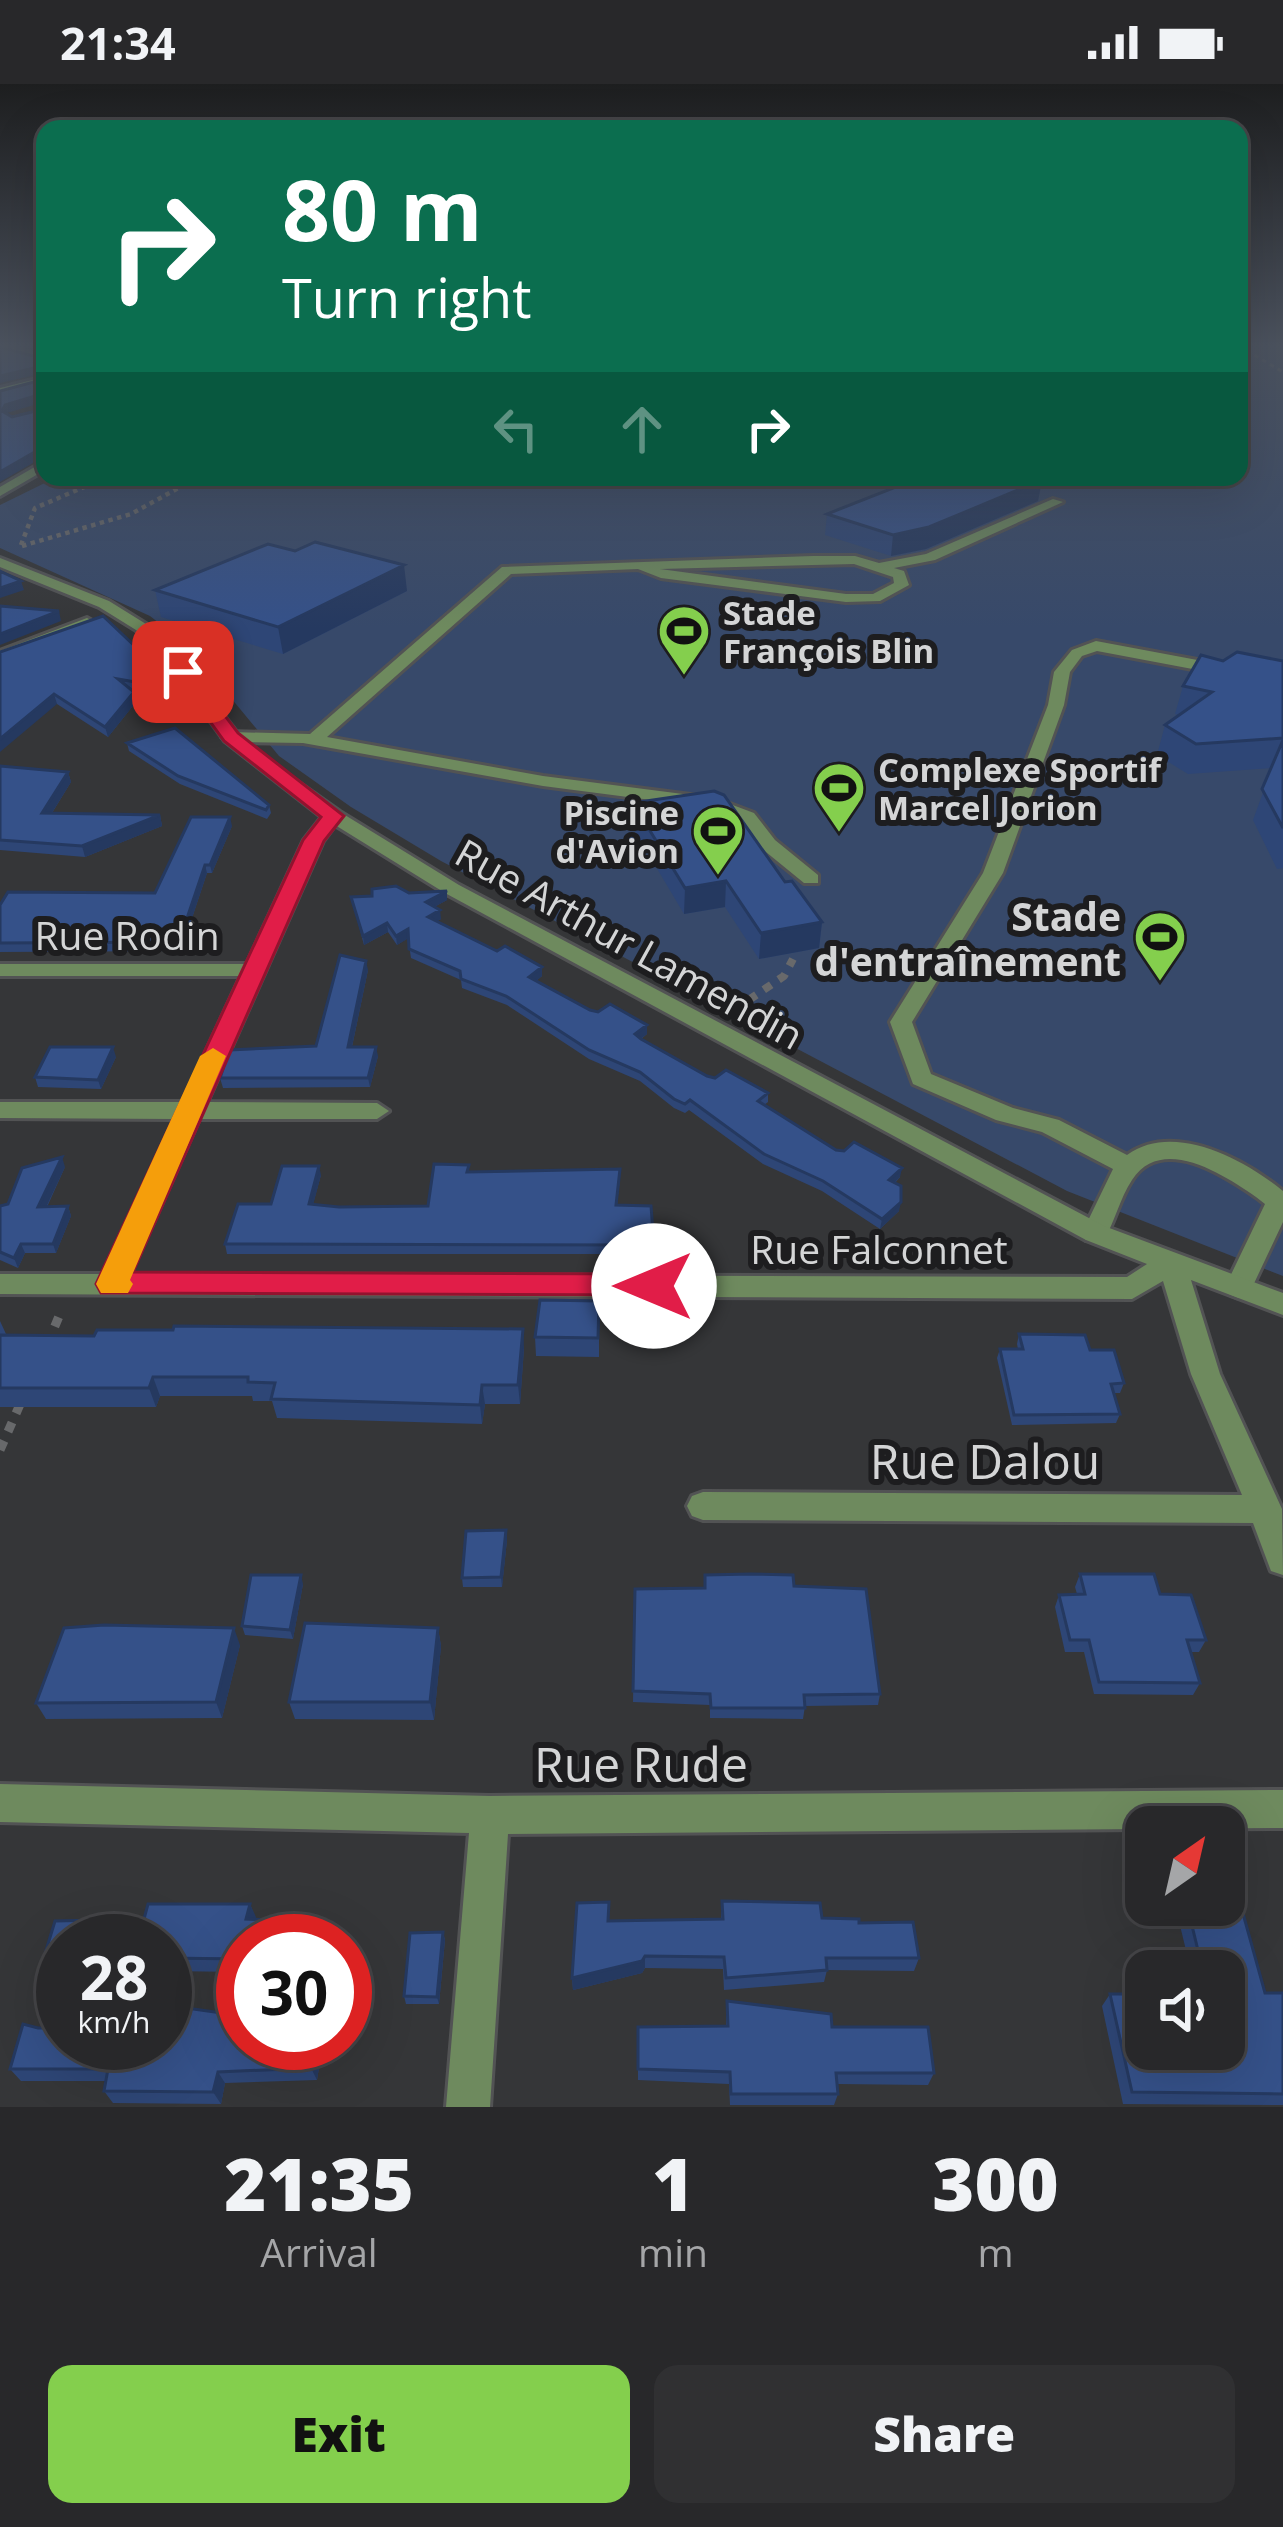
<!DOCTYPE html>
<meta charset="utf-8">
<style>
body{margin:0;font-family:"Open Sans",sans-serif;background:#303032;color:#f1f3f6;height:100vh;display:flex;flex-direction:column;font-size:45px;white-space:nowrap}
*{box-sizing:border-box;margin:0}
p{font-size:39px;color:#a5a6a8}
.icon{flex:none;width:66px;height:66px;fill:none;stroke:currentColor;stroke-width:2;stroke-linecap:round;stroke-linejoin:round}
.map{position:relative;height:2023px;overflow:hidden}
.drawer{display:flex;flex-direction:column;background:#28282a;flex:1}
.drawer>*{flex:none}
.hud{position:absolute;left:36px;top:36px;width:1212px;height:366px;border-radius:24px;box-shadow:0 12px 48px #0002,0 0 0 3px #444447;background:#0b6e4f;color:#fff;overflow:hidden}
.needle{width:78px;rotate:34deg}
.buttons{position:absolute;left:1125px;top:1722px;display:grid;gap:24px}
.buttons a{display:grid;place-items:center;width:120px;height:120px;border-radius:24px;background:#28282a;box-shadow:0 12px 48px #0002,0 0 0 3px #444447;font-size:60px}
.speed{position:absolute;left:36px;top:1830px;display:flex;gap:24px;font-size:60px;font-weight:700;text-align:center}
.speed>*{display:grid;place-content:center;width:156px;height:156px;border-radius:50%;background:#28282a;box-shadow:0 12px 48px #0002,0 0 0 3px #444447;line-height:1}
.speed small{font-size:30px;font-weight:400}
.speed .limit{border:18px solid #d22;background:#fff;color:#111}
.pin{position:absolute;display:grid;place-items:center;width:102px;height:102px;color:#fff;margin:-51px;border-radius:24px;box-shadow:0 6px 18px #0006}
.me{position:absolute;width:132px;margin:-66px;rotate:270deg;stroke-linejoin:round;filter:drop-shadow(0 0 9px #0008)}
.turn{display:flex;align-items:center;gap:42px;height:252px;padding:0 48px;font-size:54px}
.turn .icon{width:156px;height:156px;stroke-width:2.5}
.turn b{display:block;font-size:84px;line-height:102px}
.lanes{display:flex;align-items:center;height:114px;padding:0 48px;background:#0003;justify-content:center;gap:60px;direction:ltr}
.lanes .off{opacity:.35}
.eta{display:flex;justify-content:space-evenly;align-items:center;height:204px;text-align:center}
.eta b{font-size:72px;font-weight:800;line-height:84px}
.cta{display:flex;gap:24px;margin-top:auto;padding:24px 48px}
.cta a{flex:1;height:138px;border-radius:24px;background:#84cf4d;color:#111;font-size:48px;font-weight:800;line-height:138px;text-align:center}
.cta a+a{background:#303032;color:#f1f3f6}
.status{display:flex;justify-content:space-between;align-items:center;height:84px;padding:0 60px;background:#28282a;direction:ltr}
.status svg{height:33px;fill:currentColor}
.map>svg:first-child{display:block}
.green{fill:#37496a}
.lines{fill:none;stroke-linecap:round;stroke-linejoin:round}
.lane-casing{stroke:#525354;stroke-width:6}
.street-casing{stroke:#525354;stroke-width:6}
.secondary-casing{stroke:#525354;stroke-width:6}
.path-far3{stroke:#68696b;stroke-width:3;stroke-dasharray:4.5 4.5;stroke-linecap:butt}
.path-far2{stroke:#68696b;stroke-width:4.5;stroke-dasharray:4.5 4.5;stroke-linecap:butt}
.path-far1{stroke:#68696b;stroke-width:8;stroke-dasharray:9 9;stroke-linecap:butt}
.path{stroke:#68696b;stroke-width:9;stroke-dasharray:10 10;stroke-linecap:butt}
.lane{fill:#6e8a5e;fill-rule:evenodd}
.street{fill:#6e8a5e;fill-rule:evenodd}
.secondary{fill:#8db972;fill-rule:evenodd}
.wall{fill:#2e4676}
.shaded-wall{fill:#253960}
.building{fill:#355189;stroke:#253960;stroke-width:3}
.route{fill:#e11d48;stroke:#92132f;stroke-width:3}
.slow{fill:#f59e0b}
.labels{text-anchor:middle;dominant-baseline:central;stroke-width:12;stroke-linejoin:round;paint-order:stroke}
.far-poi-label{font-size:33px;font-weight:bold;fill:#d4d5d6;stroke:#1d1d1f;text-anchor:start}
.poi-label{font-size:39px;font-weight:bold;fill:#d4d5d6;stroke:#1d1d1f;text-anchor:end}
.street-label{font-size:39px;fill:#d4d5d6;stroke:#1d1d1f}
.near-street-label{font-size:48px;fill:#d4d5d6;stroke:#1d1d1f}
</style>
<div class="status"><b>21:34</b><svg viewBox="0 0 49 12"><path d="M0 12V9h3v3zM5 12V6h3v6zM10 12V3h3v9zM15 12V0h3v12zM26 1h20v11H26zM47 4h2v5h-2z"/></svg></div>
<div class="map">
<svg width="1283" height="2023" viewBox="0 0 1283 2023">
<rect width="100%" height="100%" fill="#353638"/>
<path class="green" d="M1239 261H1283V1192L1067 1107 441 777 351 723 279 672 187 561 150 532 0 464V421L57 393H1239Z"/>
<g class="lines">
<g class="lane-casing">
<path id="lane" d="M1053 415 1063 418 935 476 894 484 904 487 909 501 880 517 846 518 661 494 638 485 511 490 327 653 543 692 714 714 754 729 775 756 818 791V799H804L761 764 740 737 705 723 543 702 303 659 231 658 222 653 231 648 310 650 502 483 813 472H855L879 479 926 470ZM854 480 893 493 894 499 873 510H846L660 485Z
M1096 557 1283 592V602L1097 567 1082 572 1070 588 1064 621 1003 789 912 938 931 990 1013 1024 1059 1036 1127 1071C1174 1037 1245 1076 1283 1107V1138L1249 1210 1239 1214 1229 1210 1225 1203 1265 1120 1256 1113C1224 1091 1162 1050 1132 1096 1120 1114 1115 1137 1104 1156H1086L1082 1149 1113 1085 1042 1048 996 1036 913 1000 890 938 983 789 1048 621 1054 588 1072 566Z"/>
</g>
<g class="street-casing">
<path id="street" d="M0 261 45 273V279L0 265Z
M45 377V386L0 412V403Z
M0 474 109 517 146 540 171 563 237 649 275 682 340 728 459 801 1104 1142 1283 1209V1231L1191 1196 1220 1290 1282 1425 1283 1491 1271 1487 1253 1439 703 1436 692 1432 687 1422 692 1412 703 1408 1242 1411 1191 1290 1163 1197 1132 1215 0 1210V1190H103L175 1035 0 1034V1018H183L241 892H0V880H247L304 756 322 733 225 657 161 569 136 546 99 523 0 483ZM335 741 445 809 1086 1156 1147 1180 1127 1193 130 1190 199 1035H377L389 1027 377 1019 207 1018 323 757Z
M87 534 94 538 92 541 0 577V567Z
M0 1700 490 1712 1283 1706V1744L508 1750 490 2023H446L469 1749 0 1738Z"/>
</g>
<g class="secondary-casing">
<path id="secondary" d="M45 293V299L0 310V304Z"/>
</g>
<path class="path-far3" d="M1239 262 1283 288
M82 404 107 393
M179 404 198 393"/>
<path class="path-far2" d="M21 461 35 424 89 401
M22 462 131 430 184 401"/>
<path class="path-far1" d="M734 926 784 892 793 875"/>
<path class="path" d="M47 1261 60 1230
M0 1366 21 1318"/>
<use href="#lane" class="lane"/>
<use href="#street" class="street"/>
<use href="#secondary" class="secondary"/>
</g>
<path class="wall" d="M17 261H45V268Z
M885 393H1035L1042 396 1038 417 926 465 891 472 825 451 827 430 891 405 884 403Z
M155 506 407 507 283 570 161 533Z
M0 568 181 606 183 616 132 607 136 618 108 653 57 620Z
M1223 577H1283V784L1277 785 1253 736 1272 684 1188 690 1157 671 1165 641 1179 631 1175 630 1183 602Z
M127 659 269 721 271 729 267 735 180 700 129 667Z
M0 682 68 688 71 698 52 729 160 731 162 742 85 773 0 766Z
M633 719 785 798 822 838 819 864 759 875 725 823 684 830 633 744Z
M232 742 212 789H207L181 867 0 868V821L155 809Z
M447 807V816L434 823 441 835 437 837 497 867 542 883V892L536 897 590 926 647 941V950L641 955 707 992 768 1009V1018L764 1021 836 1066 900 1093 895 1099 899 1127 880 1145 822 1107 763 1080 689 1026 685 1029 674 1024 640 997 589 975 507 921 462 904 461 896 411 874 408 854 397 861 388 848 364 861 351 813Z
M368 886 352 963 378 972 370 1003 223 1004 220 994 316 962Z
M116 973 101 1005 38 1003 35 993Z
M469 1081V1088L620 1094 617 1121 651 1122 654 1170H227L225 1160 271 1120 321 1091 313 1120 339 1123 428 1122Z
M65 1083 47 1123 68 1122 71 1132 56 1169H25L18 1184 0 1176V1122L8 1120Z
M599 1217V1273L536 1272 535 1253Z
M0 1237 6 1250 524 1264 520 1320H485L482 1340 277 1334 272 1317H253L252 1312H160L156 1323H0Z
M1019 1250 1090 1266 1124 1299 1120 1309H1114L1120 1330 1116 1339 1012 1341 997 1274 1000 1265H1018L1017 1260Z
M506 1446 507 1456 502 1503H463L462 1494Z
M1080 1490 1160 1510 1206 1556 1199 1568H1191L1200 1599 1193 1611 1094 1610 1084 1568H1065L1055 1523 1059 1511 1077 1510 1075 1503Z
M303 1500 293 1555 245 1551 242 1542Z
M794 1502 880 1610 878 1621 805 1622 803 1635 710 1634V1621L633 1618 635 1505Z
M438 1544 441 1562 434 1636 295 1635 289 1618Z
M240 1561 222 1634 46 1635 36 1619Z
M722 1817 859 1839 919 1874 914 1887 827 1886 824 1898 724 1906 723 1885 645 1884 642 1889 573 1906 572 1894 609 1837 721 1835Z
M148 1820H250L256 1835 333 1839 338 1852V1857H243V1888L165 1887V1857H63V1886H54L44 1873 55 1837 144 1835Z
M1183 1821H1224L1265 1909H1283V2021L1123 2020 1102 1922 1110 1910 1224 1965V1887H1191L1177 1829Z
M443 1848 445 1856 439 1920H406L404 1912Z
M727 1917 832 1943 934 1989 928 2001 837 2000 838 2010 834 2021H730L729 2000 638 1996V1943L726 1942Z
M229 1930 236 1944 323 1959 317 1996 225 1999 221 2020 113 2019 104 2007 106 1997H21L10 1985 63 1959Z"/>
<path class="shaded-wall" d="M42 282 44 289 0 299V292Z
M42 310 44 318 7 329 2 327 5 321Z
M45 362V372L0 398V388Z
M1028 393H1035L1034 399 1042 396 1038 417 926 465 891 472 893 451Z
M404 481 407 507 283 570 278 543Z
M21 497 24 506 0 514V504Z
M59 527 61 537 0 561V550Z
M134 608 136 618 108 653 105 643Z
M54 610 57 620 0 668V655Z
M68 688 71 698 45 740 42 729Z
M160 731 162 742 85 773 82 762Z
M230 733 232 742 212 789 210 781Z
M205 781 207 789 181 867 179 858Z
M726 797 725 823 684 830 685 804Z
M447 807V816L427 827 426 818Z
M440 826 441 835 429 842 428 833Z
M822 838 819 864 759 875 761 849Z
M387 839 388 848 364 861 363 852Z
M408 845 409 854 397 861 396 852Z
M366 877 368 886 350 972 348 963Z
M542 883V892L530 902 529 893Z
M647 941V950L635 959V950Z
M113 963 116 973 101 1005 98 996Z
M376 963 378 972 370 1003 368 994Z
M62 1073 65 1083 42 1132 38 1123Z
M319 1082 321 1091 311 1129 309 1120Z
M902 1084 900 1093 888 1105 889 1096Z
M901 1118 899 1127 880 1145 882 1135Z
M68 1122 71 1132 56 1169 53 1160Z
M21 1160 25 1169 18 1184 14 1174Z
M523 1245 524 1264 520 1320 518 1301Z
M153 1293 160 1312 156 1323 149 1304Z
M482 1301 485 1320 482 1340 480 1321Z
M506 1446 507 1456 502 1503 501 1493Z
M301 1491 303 1500 293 1555 290 1546Z
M234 1544 240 1561 222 1634 216 1618Z
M438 1544 441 1562 434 1636 430 1618Z
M250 1820 256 1833 253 1848 246 1835Z
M333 1839 338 1852V1857H331Z
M443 1848 445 1856 439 1920 437 1913Z
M645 1872V1884L642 1889 573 1906 572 1894Z
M229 1930 236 1942 234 1956 226 1943Z
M315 1959H323L317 1996 311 1984Z
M218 1988 225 1999 221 2020 213 2008Z"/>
<path class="building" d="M0 263 45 275V284L42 282 0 292Z
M45 295V313L42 310 5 321 2 327 12 333 44 325 45 322V362L0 388V307Z
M921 393H1029L1042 396 929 443 893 451 827 430Z
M315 458 404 481 278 543 155 506 268 460 295 467Z
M0 487 21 497 0 504Z
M0 522 59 527 0 550Z
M103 532 181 606 118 595 134 608 105 643 54 610 0 655V568Z
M1237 568 1283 577V654L1196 660 1165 641 1212 608 1183 602 1201 571 1223 577Z
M175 644 269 721 266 726 178 692 127 659Z
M1283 656V744L1262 705Z
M0 682 68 688 42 729 160 731 82 762 0 756Z
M714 707 724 711 785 798 792 797 822 838 761 849 726 797 685 804 633 719Z
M191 733H230L210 781H205L179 858 0 859V821L8 808 155 809Z
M396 802 409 809 447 807 426 818 440 826 428 833 497 867 505 862 542 883 529 893 590 926 598 928 610 920 647 941 635 950 641 955 707 992 715 994 726 986 768 1009 758 1017 836 1066 844 1067 854 1058 902 1084 889 1096 901 1102V1118L882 1135 823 1097 764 1070 690 1016 685 1020 674 1015 640 988 589 966 506 912 461 895 460 887 409 865 408 845 396 852 387 839 363 852 351 813 372 812V805Z
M340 871 366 877 348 963H376L368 994H220L229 966 316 962Z
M50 963H113L98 996 35 993Z
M62 1073 38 1123 68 1122 53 1160H21L14 1174 0 1168V1122L8 1120 22 1084Z
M434 1080 469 1081 467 1088 620 1085 616 1121 651 1122 654 1161 225 1160 238 1120H271L282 1082H319L309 1120 339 1123 428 1122Z
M540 1216 599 1217 598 1254 535 1253Z
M174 1242 523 1245 518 1301H482L480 1321 271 1315 275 1299 248 1298V1293H153L149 1304H0V1251L94 1252 97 1246H173Z
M1019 1250 1085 1251 1090 1266H1114L1124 1299 1111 1300 1120 1330 1014 1331 1000 1265H1023Z
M506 1446 501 1493 462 1494 466 1447Z
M751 1490 793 1491 794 1502 866 1505 880 1610 804 1611 805 1624H711L710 1610 633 1607 635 1505 705 1504V1491Z
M1080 1490H1154L1160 1510 1191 1511 1206 1556H1187L1200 1599 1099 1598 1089 1556H1070L1059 1511 1085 1510Z
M251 1491H301L290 1546 242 1542Z
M305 1539 438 1544 430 1618H289Z
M104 1541 234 1544 216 1618 36 1619 64 1544Z
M1239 1815 1265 1909H1283V2010L1132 2008 1110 1910H1146V1965H1224V1887H1203L1187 1821H1224V1816Z
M722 1817 820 1819 822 1834 859 1835V1839L913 1838 919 1874H826L827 1886 726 1894 724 1873 645 1872 642 1877 572 1894 577 1819 609 1818 608 1837 723 1835Z
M148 1820H250L246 1835 333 1839 331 1857H243V1875L165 1874V1857H63V1873H44L55 1837 144 1835Z
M443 1848 437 1913 404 1912 410 1849Z
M727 1917 831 1930 832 1943H928L934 1989H836L838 2010H731L730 1988 638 1985V1943L728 1942Z
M165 1921 229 1930 226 1943 243 1944V1959H315L311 1984 218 1988 213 2008 104 2007 108 1985H10L23 1940 38 1944H63V1959H165Z"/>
<linearGradient id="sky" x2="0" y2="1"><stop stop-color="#1d1e1f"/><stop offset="0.48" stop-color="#4b525e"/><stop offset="1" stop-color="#4b525e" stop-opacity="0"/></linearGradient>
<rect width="1283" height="544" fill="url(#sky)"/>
<path class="route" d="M176 584H189L238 649 344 732 324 757 133 1188 654 1190 665 1194 669 1202 665 1211 101 1209 96 1200 303 756 321 733 224 657 174 588Z"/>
<path class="slow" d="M213 964 226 972 130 1196 133 1200 128 1209H101L96 1200 200 972Z"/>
<defs>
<g id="stadium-pin" transform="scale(2.7)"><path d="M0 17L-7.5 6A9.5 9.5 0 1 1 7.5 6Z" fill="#84cf4d" stroke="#1d1d1f"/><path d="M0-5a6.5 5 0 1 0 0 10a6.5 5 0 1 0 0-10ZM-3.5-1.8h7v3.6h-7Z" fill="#111"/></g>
</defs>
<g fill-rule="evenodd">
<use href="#stadium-pin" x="684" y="547"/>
<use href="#stadium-pin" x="839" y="704"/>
<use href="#stadium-pin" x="718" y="747"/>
<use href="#stadium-pin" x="1160" y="853"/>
</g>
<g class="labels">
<g class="far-poi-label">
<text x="723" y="528">Stade<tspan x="723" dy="38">François Blin</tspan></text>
<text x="878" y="685">Complexe Sportif<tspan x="878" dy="38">Marcel Jorion</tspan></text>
<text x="679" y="728" text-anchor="end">Piscine<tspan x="679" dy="38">d'Avion</tspan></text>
</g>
<g class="poi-label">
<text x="1121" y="831">Stade<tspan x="1121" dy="45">d'entraînement</tspan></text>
</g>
<g class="street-label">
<text x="127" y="850">Rue Rodin</text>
<text transform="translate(630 859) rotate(29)">Rue Arthur Lamendin</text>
<text x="879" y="1164">Rue Falconnet</text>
</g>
<g class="near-street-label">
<text x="985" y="1376">Rue Dalou</text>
<text x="641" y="1679">Rue Rude</text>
</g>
</g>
</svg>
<div class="buttons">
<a><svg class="needle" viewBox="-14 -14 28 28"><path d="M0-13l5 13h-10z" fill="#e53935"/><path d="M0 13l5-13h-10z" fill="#a5a6a8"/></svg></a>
<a><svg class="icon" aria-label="sound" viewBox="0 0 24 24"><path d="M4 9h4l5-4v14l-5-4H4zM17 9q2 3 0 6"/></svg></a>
</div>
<div class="speed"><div>28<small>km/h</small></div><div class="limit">30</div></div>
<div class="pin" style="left:183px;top:588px;background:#d93025"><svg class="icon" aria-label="arrive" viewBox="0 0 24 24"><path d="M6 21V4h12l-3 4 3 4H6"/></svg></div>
<svg class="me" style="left:654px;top:1202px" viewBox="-20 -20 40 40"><circle r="19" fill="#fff"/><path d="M0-13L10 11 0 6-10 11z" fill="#e11d48"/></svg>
<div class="hud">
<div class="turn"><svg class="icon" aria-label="right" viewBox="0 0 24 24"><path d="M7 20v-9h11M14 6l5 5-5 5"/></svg><div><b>80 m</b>Turn right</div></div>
<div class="lanes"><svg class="icon off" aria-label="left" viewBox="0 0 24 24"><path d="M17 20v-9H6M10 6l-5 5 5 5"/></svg><svg class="icon off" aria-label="ahead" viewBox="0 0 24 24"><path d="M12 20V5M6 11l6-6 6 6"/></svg><svg class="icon" aria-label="right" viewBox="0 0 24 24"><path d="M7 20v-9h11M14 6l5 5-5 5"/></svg></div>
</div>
</div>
<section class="drawer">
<div class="eta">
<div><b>21:35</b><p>Arrival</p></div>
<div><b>1</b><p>min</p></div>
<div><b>300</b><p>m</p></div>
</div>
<div class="cta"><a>Exit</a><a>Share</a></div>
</section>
